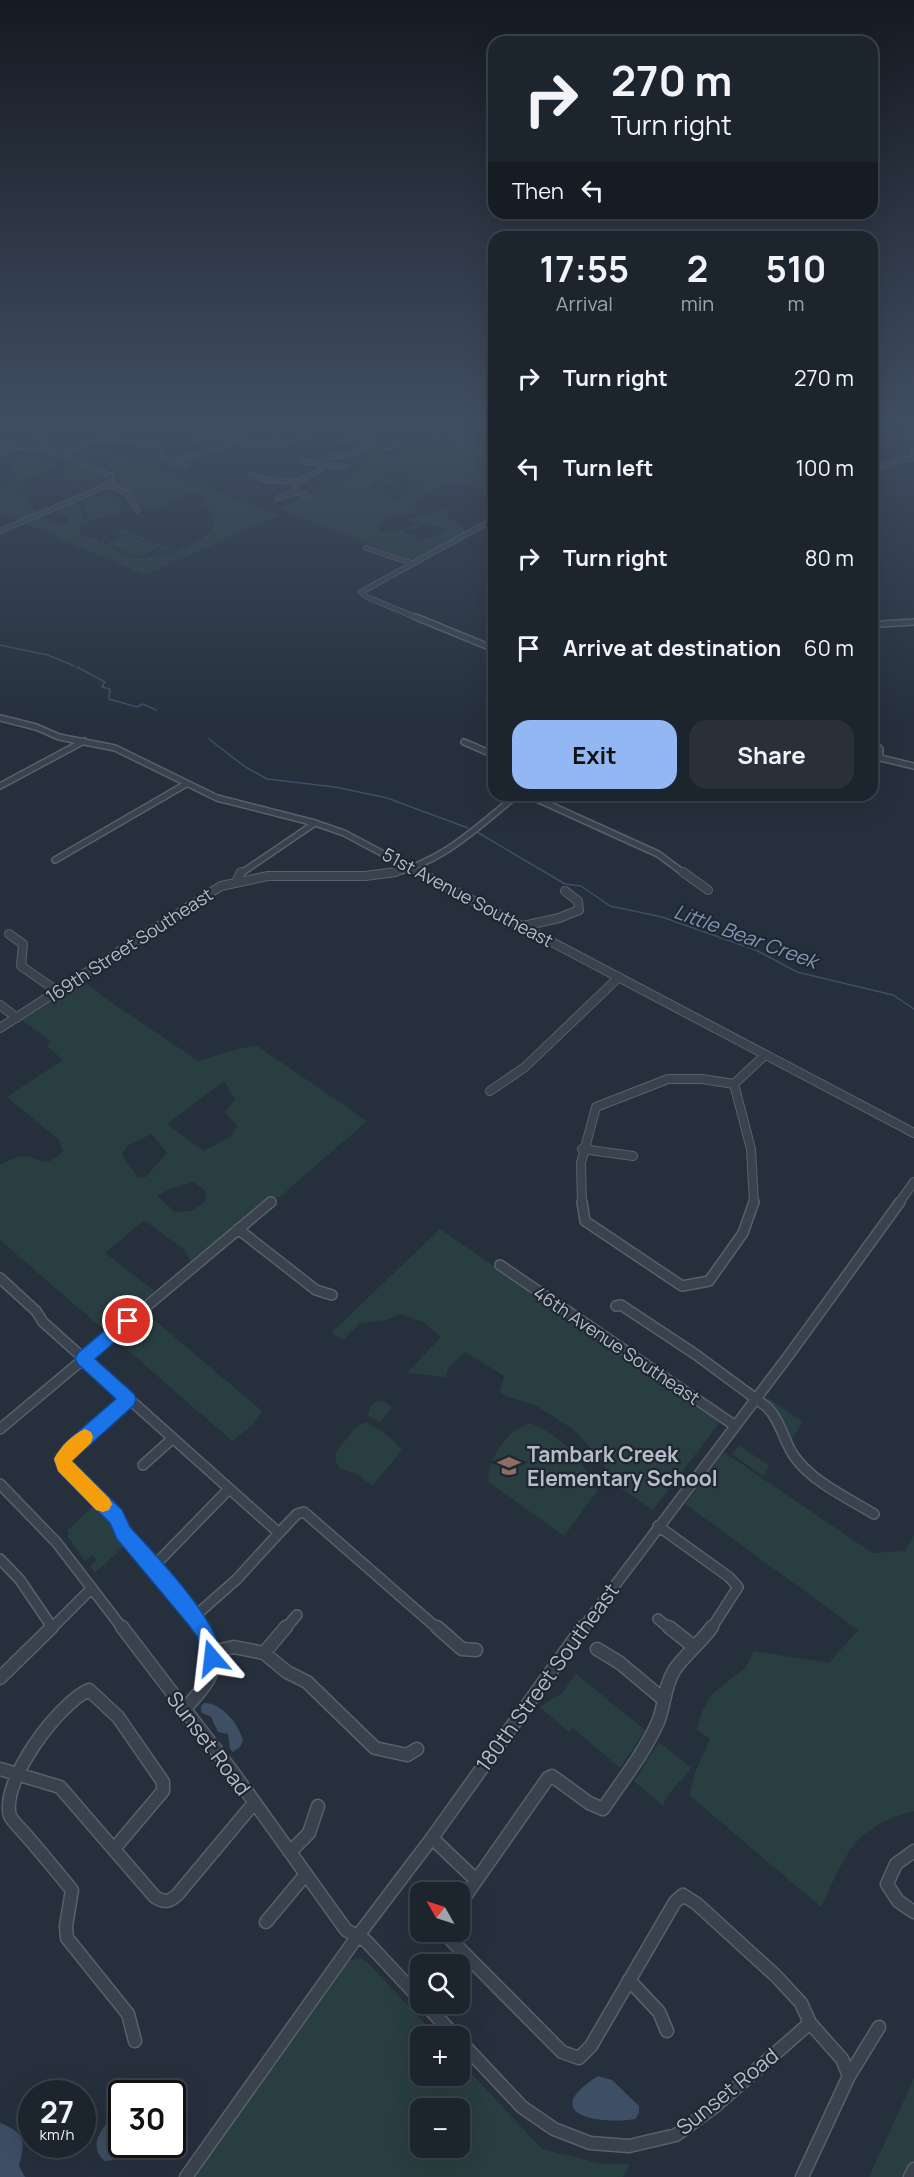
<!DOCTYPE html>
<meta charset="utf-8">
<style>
body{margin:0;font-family:Manrope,sans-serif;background:#29303a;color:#f1f3f6;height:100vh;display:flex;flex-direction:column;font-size:22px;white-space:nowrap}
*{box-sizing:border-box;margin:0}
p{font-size:20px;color:#a0a4aa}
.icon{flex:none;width:33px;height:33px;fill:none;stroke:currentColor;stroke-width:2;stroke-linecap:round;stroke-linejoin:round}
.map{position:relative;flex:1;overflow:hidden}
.side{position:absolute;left:488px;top:231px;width:390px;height:570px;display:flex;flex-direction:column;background:#1c242e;border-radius:18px;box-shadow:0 6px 24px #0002,0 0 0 2px #3a414a}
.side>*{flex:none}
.top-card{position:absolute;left:488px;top:36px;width:390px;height:183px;border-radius:18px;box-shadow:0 6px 24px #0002,0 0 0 2px #3a414a;background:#1c242e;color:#f1f3f6;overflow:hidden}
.needle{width:39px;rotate:309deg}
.controls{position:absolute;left:410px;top:1882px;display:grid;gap:12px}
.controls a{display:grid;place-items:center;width:60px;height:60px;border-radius:12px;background:#1c242e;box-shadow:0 6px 24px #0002,0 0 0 2px #3a414a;font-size:30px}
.speed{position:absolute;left:18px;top:2080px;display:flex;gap:12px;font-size:30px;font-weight:700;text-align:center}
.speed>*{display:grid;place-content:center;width:78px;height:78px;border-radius:50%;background:#1c242e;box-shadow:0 6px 24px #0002,0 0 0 2px #3a414a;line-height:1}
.speed small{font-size:15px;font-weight:400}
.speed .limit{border:3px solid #111;border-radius:9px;background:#fff;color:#111}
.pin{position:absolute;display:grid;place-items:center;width:51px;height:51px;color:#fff;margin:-26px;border:3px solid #fff;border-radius:50%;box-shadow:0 2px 6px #0007}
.me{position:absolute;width:66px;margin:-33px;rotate:343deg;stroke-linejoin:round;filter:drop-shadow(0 0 4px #0008)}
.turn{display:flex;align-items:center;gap:21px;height:126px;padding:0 24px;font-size:27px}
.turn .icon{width:78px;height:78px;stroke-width:2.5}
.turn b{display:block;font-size:42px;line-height:51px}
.then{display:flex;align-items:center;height:57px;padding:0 24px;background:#0003;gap:12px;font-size:22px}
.eta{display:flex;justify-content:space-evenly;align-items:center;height:102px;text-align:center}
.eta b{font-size:36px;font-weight:700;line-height:42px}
.action{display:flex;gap:12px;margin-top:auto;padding:12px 24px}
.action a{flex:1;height:69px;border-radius:18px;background:#92b7f2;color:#111;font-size:24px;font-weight:700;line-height:69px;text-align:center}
.action a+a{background:#29303a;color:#f1f3f6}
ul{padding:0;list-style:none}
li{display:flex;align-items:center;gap:18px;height:90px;padding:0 24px}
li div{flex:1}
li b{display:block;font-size:22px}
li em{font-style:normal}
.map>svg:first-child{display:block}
.green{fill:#293e40;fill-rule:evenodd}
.water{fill:#3d4e65}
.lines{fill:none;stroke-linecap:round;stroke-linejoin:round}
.stream{stroke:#3d4e65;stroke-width:1.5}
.minor-far4-casing{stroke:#58606b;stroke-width:6}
.minor-far3-casing{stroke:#58606b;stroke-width:8}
.minor-far2-casing{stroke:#58606b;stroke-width:10}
.minor-far1-casing{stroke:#58606b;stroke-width:12}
.minor-casing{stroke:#58606b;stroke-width:15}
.minor-far4{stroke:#3a424e;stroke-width:4.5}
.minor-far3{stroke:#3a424e;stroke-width:5}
.minor-far2{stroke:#3a424e;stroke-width:8}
.minor-far1{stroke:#3a424e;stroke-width:9}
.minor{stroke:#3a424e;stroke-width:12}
.route{fill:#1a73e8;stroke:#114b97;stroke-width:1.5}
.slow{fill:#f59e0b}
.labels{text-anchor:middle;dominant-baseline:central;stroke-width:4.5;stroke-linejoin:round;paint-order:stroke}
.street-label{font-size:18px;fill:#b6bdc8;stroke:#1f2733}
.water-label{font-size:20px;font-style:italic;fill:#7f94ae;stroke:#1f2733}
.near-poi-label{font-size:21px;font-weight:bold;fill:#b6bdc8;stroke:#1f2733;text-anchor:start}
.near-street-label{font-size:21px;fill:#b6bdc8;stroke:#1f2733}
</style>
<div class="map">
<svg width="914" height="2177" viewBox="0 0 914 2177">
<rect width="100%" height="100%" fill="#26303d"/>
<path class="green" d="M205 420H293L316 427 308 433 273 427 258 430H232L220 435 202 425Z
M471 420H485L470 426 482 430 475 435 476 438 493 434V445H491L493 446V463L477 467 493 476 490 479 493 481V493L456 480 442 486 450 491 436 488 428 493 410 489 421 483 419 480 413 482 404 480 408 476 393 470 388 472 385 477 397 483 390 488 385 482 377 479 369 489H390L367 499 392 494 388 499H394L412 491 428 497 413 507 426 508 414 509 418 513C404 515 393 516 381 522L379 530 381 533 404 530V533L414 535 418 540 432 538 447 529 425 524 411 529H406L419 522 404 519 456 507 446 516C453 523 460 523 466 531L413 560 278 509 358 472 376 449H382V451L395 456Z
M99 447 279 515 145 575 24 523 41 516C50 520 61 528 69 521L68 517 58 513 59 508 76 501 81 506 85 520H88L82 500 104 495 118 498 122 515 93 519 76 528 82 531 78 536 100 539 99 544 101 545 103 537 122 532 119 530 121 529 173 550H166L164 554 155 559C167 556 205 541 211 530 215 523 213 518 211 511L199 504 210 499 192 492 159 508 140 510 129 492 115 485 120 477 105 466 114 462 112 459 95 455 82 459 74 456ZM128 534 159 547 162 552C146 566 119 553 104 543L105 538 113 535Z
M19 454 32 455 59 466 15 483 10 481 19 477 10 471Z
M80 463 84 464 107 477 72 481 69 477 59 479 58 477 66 475 65 469Z
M14 486 37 513 17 521 0 514V491Z
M126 535 158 548 139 557 107 544Z
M82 979 102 996 198 1061C219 1056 236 1047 257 1046L367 1121 281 1196 256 1207 191 1261 183 1249 144 1220 105 1253 155 1291 112 1327 104 1330 0 1240V1165C5 1163 12 1158 18 1157 40 1152 40 1174 63 1151L59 1140 7 1097 63 1060 47 1046 50 1041 20 1019ZM224 1081 235 1099 225 1112 237 1126 231 1136 204 1151 167 1124ZM152 1134 167 1153 146 1177 138 1178 122 1154 128 1145ZM194 1182 206 1192 205 1202 192 1211 175 1212 157 1196 170 1189Z
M440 1229 720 1422 653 1510 614 1483 598 1456 573 1429 535 1405 507 1397 500 1392 504 1376 465 1352 448 1368 446 1377 407 1373 441 1337 423 1322 400 1314 389 1319 359 1324 343 1340 331 1333Z
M146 1313 262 1411 252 1425 232 1441 115 1339Z
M768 1398 803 1422 790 1442 782 1419 766 1401Z
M376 1401 386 1402 392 1408 380 1422 368 1416 370 1407Z
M367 1422 388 1436 402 1450 372 1486 359 1475 340 1468C331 1457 337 1450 345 1441 353 1432 353 1426 367 1422Z
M530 1423C552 1433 570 1445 583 1466 589 1475 590 1482 598 1490L564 1536 489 1482C485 1467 501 1442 513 1432 518 1428 525 1426 530 1423Z
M739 1445 769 1466 763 1476 732 1454Z
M724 1452 872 1553 905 1551 914 1535V1811C852 1827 847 1854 821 1907L689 1795 695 1773 710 1739 697 1730 703 1709 711 1695 746 1667 754 1651 829 1663 858 1630 685 1504Z
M94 1505 109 1520 124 1546 95 1573 90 1566 96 1560 92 1555 85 1561 67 1536 69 1534 67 1531Z
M576 1674 645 1730 620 1768 573 1728 569 1732 540 1707 562 1693Z
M659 1742 691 1768C682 1782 667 1791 663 1806L634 1781Z
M360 1958 367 1962 437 2037H420V2076H459V2060L542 2149 603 2164H630L623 2177H194L350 1960ZM420 2109H459V2148H420Z
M914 2078V2177H869Z"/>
<path class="water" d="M204 1703C221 1702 240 1725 243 1741L240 1747 233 1752 230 1749 228 1734 218 1732 211 1717 201 1712V1706Z
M598 2076 612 2080 639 2106V2113L635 2119C597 2125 538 2114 598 2076Z
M120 2108 122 2145H135L113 2160 105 2161C84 2143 107 2124 120 2108Z
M0 2123C27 2134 25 2141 19 2166L25 2177H0Z"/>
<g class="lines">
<path class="stream" d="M0 645 48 655 74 666
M77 667 105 682 102 687 110 689 109 699 137 707 143 704 156 710
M209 739 244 766 267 779 335 787 387 798 468 828
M477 832 565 884 581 886 610 906 662 917 756 950 797 972 893 995 914 1009"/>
<g class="minor-far4-casing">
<path id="minor-far4" d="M62 420 83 427
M126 420 159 428
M175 420C229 440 278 464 327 420
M345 426 389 421 437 435
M0 429 4 425 1 420
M872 431 914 437
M427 432 442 423
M35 433 45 435 50 439 41 448
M278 435 280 443
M101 438 158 445 162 449 164 459 185 466
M453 439 494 452
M193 440 210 433
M341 442 353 438H374
M0 444C47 449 69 453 111 476L112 481 108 485
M368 445 389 447 401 442
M61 454 144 420
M0 455 11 446
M302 461 345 467
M172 462 222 446 243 436
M882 467 894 461 912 458 914 449
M251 475 268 480 297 482
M108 485 127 493 137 510
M297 492 295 489 297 482 316 473 327 458C352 453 363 455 375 430L366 420
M297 492 307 496
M278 498 297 492
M0 531 108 485
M366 548 411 563
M420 619 367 597 361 592 494 519"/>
</g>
<g class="minor-far3-casing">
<path id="minor-far3" d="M416 617 494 649
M882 624 914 622
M0 718 36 727 59 737 115 748 217 798 315 823 344 833 421 874
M872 741 880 749V758
M464 742 494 755
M872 756 914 766
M0 786 84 741
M528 795 658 854 685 874
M55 860 186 784
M240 874 315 823
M389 874C442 863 476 828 517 795"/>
</g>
<g class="minor-far2-casing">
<path id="minor-far2" d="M419 872 914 1133
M683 872 708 890
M237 880 241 872
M523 926 559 918 579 910 578 901 565 891
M9 934 23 944 21 966 57 991
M0 1005 17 1018
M0 1028 221 886 268 876H365L396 872
M734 1084 765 1055
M490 1091 525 1067 619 977
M582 1149 633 1156
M582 1203 581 1163 596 1107 668 1079H702L734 1084 751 1149 754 1203
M899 1203 914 1182"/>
</g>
<g class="minor-far1-casing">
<path id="minor-far1" d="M582 1202 585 1221 682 1286 709 1281 743 1233 754 1202
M238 1229 316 1290 332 1295
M500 1265 734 1425
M0 1278 36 1311 43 1322 279 1533 297 1514 304 1512 438 1629
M616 1306 621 1305 695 1354 767 1407C781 1421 783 1440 794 1456 812 1482 848 1498 874 1514
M128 1399 63 1459 64 1465 116 1516 123 1533 203 1629
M0 1429 271 1202
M143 1465 172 1439
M0 1484 57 1543 123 1629
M658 1526 729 1577 738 1587 711 1629
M0 1559 20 1580 52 1627
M153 1567 229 1489
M194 1617 237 1579 279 1533
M658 1619 670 1629
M51 1629 91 1589
M285 1629 297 1615
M582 1629 789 1355 900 1202"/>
</g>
<g class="minor-casing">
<path id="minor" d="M122 1627 232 1771 346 1930 366 1941 420 1999
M437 1627 462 1649 476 1650
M669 1627 693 1646
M597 1649 620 1663 663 1699
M211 1652 234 1647 264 1653 287 1672 307 1682 375 1748 407 1755 417 1749
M264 1653 286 1627
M0 1678 52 1627
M185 1709C192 1700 204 1689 209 1678 216 1663 211 1640 201 1627
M0 1769 60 1787 155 1897C164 1903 170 1902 178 1894L254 1803
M432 1838 476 1880
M114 1849 163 1791V1782L118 1717 89 1690C59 1703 0 1781 10 1816 13 1822 21 1829 25 1834 41 1852 56 1871 72 1890L66 1926 67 1938 128 2014 135 2041
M914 1851 896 1864 887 1884 898 1901 914 1912
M290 1852 309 1833 318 1806
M459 1905 548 1778 552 1776 589 1803 603 1809C622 1781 644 1753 658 1722 665 1705 664 1686 675 1669 686 1654 701 1642 712 1627
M266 1922 306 1874
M447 1932 451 1940 562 2052 579 2058 591 2046 675 1902 683 1895 697 1904 776 1976 801 2003 810 2023 842 2059 849 2076
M629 1980 659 2012 667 2031
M425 2004 456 2037
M459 2040 522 2107 554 2129 590 2143 629 2146 676 2135 714 2107 810 2023
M186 2177 357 1937 432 1838 583 1627
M802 2177 849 2076 879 2027
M910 2177 914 2169"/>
</g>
<use href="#minor-far4" class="minor-far4"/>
<use href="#minor-far3" class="minor-far3"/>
<use href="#minor-far2" class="minor-far2"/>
<use href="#minor-far1" class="minor-far1"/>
<use href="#minor" class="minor"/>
</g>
<linearGradient id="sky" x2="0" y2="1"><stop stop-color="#151a22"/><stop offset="0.58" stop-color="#414e62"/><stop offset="1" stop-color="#414e62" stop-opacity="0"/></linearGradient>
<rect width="914" height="725" fill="url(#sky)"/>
<path class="route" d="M128 1314 133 1316 136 1321 133 1326 95 1359 134 1394 136 1399 134 1405 72 1461 122 1510 130 1527C152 1552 232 1632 219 1665L212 1668 205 1665 197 1636 188 1624 117 1539 110 1523 58 1471 54 1459 64 1444 116 1399 78 1364 75 1359 78 1353 122 1316Z"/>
<path class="slow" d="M85 1429 91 1432 93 1437 91 1443 72 1461 109 1498 112 1504 109 1510 103 1512 96 1510 58 1471 54 1459C59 1448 73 1434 85 1429Z"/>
<defs>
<g id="school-bare" transform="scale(1.8)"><path d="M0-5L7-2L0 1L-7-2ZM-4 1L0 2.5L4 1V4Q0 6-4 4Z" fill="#8d6e63" stroke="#1f2733" stroke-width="2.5" paint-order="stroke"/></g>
</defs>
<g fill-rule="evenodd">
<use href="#school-bare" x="509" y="1466"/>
</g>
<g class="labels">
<g class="street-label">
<text transform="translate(468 897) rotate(28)">51st Avenue Southeast</text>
<text transform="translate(129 945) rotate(-33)">169th Street Southeast</text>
<text transform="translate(617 1345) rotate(34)">46th Avenue Southeast</text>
</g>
<g class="water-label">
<text transform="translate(746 936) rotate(20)">Little Bear Creek</text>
</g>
<g class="near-poi-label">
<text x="527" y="1454">Tambark Creek<tspan x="527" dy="24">Elementary School</tspan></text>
</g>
<g class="near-street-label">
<text transform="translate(547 1677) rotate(-54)">180th Street Southeast</text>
<text transform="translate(209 1743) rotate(53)">Sunset Road</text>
<text transform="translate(727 2091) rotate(-39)">Sunset Road</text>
</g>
</g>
</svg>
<div class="controls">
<a><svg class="needle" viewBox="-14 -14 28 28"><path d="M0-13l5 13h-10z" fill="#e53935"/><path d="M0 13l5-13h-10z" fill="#a0a4aa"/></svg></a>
<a><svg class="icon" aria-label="search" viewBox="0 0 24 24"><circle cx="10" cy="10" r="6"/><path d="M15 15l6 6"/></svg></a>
<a>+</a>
<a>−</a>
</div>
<div class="speed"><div>27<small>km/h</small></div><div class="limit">30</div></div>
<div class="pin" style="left:128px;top:1321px;background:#d93025"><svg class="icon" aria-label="arrive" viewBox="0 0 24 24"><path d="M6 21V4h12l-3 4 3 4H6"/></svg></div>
<svg class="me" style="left:212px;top:1658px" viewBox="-20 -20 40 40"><path d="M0-17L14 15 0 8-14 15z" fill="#1a73e8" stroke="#fff" stroke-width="4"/></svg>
<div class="top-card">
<div class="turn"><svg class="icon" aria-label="right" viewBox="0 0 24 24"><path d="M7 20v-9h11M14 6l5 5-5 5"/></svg><div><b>270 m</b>Turn right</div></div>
<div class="then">Then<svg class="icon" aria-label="left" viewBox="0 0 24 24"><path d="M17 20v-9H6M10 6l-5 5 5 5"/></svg></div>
</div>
<section class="side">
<div class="eta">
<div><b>17:55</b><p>Arrival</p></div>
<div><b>2</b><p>min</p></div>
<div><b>510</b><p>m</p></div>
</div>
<ul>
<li><svg class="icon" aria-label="right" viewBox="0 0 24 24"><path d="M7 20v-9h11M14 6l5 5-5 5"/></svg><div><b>Turn right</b></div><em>270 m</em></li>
<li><svg class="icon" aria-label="left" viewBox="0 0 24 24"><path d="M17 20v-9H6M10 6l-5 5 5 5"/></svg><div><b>Turn left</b></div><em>100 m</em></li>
<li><svg class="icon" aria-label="right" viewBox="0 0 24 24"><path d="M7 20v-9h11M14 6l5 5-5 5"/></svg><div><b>Turn right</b></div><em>80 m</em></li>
<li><svg class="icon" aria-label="arrive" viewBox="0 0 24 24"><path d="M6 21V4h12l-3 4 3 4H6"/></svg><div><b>Arrive at destination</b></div><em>60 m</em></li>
</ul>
<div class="action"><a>Exit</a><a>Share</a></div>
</section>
</div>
